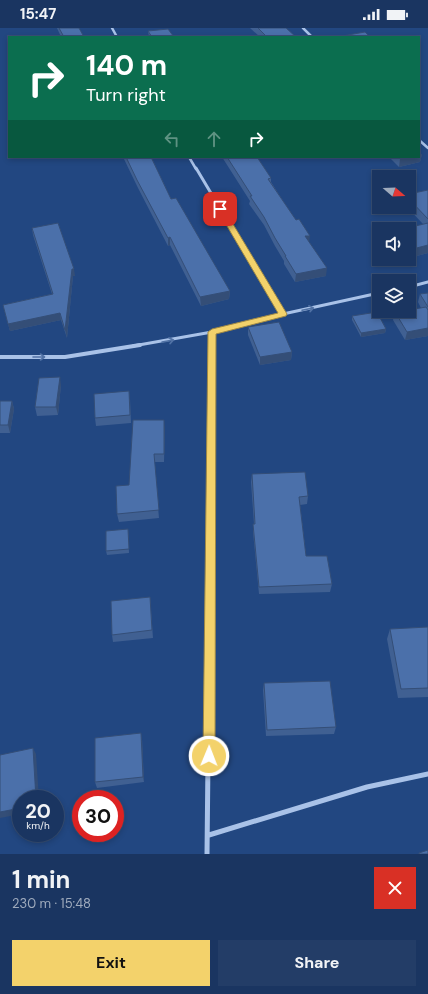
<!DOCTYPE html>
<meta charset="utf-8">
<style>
body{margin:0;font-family:"DM Sans",sans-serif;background:#233d67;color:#f1f3f6;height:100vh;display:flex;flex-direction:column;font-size:15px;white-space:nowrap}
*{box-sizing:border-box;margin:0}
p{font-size:13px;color:#9fabbd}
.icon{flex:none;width:22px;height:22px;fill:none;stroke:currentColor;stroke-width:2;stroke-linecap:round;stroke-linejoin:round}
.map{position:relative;height:826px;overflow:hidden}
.details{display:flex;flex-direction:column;background:#1a3561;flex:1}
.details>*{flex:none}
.hud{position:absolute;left:8px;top:8px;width:412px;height:122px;border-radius:0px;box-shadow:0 2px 6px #0003,0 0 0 1px #385076;background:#0b6e4f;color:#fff;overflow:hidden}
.needle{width:26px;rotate:109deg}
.controls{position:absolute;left:372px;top:142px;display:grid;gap:8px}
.controls a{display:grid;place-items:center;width:44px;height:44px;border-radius:0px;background:#1a3561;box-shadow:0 2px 6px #0003,0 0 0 1px #385076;font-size:20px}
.speed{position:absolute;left:12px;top:762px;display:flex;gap:8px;font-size:20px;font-weight:700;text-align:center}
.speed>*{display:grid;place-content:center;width:52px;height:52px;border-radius:50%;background:#1a3561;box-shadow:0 2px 6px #0003,0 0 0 1px #385076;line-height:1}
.speed small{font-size:10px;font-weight:400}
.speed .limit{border:6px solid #d22;background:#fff;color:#111}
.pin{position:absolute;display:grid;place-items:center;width:34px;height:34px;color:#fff;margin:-17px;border-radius:8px;box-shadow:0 2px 6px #0006}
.me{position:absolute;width:44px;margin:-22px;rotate:1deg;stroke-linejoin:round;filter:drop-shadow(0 0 3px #0008)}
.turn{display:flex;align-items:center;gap:14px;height:84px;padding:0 12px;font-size:18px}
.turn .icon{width:52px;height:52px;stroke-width:2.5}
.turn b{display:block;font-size:28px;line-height:34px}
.lanes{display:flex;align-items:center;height:38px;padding:0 12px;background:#0003;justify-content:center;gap:20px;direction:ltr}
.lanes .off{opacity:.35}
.round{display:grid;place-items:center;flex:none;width:42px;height:42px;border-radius:0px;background:#233d67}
.summary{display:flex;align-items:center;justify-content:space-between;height:68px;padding:0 12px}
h1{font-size:24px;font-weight:700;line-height:30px}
.cta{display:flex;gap:8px;margin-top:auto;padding:8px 12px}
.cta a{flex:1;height:46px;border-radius:0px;background:#f3d26b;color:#111;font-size:16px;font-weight:700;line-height:46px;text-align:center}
.cta a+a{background:#233d67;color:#f1f3f6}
.status{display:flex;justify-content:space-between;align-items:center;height:28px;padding:0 20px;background:#1a3561;direction:ltr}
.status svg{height:11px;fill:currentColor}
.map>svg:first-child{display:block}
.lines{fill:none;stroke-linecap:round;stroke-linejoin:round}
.street-far3{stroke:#a9c2e8;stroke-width:2.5}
.street-far2{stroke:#a9c2e8;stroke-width:3}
.street-far1{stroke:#a9c2e8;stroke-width:4}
.street{stroke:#a9c2e8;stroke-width:5}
.wall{fill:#406092}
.shaded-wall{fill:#344e77}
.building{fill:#4b70aa;stroke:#344e77}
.oneway{stroke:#5172a5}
.route{fill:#f3d26b;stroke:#9e8846}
</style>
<div class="status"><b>15:47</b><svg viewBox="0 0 49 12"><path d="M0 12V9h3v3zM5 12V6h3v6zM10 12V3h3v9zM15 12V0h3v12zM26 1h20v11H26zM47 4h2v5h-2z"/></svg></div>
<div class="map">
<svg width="428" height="826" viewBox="0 0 428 826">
<rect width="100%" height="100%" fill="#224781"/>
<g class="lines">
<path class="street-far3" d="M112 0 117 9
M303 0 312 9
M419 112 428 120
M189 129 196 141"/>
<path class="street-far2" d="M196 140 283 286
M409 259 428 254
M133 318 212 304 283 286 379 265
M212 318V304"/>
<path class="street-far1" d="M0 329H65L140 317
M210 543 212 317"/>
<path class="street" d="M209 807 367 759 428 746
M207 826 210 542"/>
</g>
<path class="wall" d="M57 0H79L84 9H61Z
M250 0H286L296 9H260Z
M148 3 174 9H149Z
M422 126 420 134 399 139 389 129H419Z
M123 129H151L171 171 230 263 229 271 201 278 170 217 168 218 138 160Z
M222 129H257L271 150V154L309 214 326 248 295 254 284 236V233L275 218 264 197 249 176 250 173Z
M428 162V225L409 230V201L423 196 407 179H409V166Z
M32 200 75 248H73L67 310 61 292 10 303 3 277 52 266 33 207Z
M428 265V308L405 312 393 292 395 284 421 280 418 274 420 266Z
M352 288 386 301 385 305 361 309 352 292Z
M248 299 292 324 291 332 260 337 248 307Z
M61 357 58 387 37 388 35 379Z
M130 371 131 395 96 398 95 390Z
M0 373H12L14 381 10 405H0Z
M165 400 164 434H154L159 490 119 494 117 486 129 457Z
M252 446 308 468 307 476 300 477 306 528 332 556 330 564 259 566 253 504V496H254L251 454Z
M128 501 129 525 107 527 106 523Z
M150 569 153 610 113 614 112 607Z
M428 599V669L398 670 387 611 390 601Z
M264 655 336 699 334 706 266 708 263 662Z
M142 711 144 754 97 760 95 754Z"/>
<path class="shaded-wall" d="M422 126 420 134 399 139 400 131 408 129H419V127Z
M305 208H310L309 215Z
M170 209V217L168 218V210Z
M428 217V225L409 230V222Z
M327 240 326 248 295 254 296 246Z
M72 241H74L75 248H73L67 310 65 302Z
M230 263 229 271 201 278 200 269Z
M60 285 61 292 10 303 8 296Z
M428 300V308L405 312 407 304Z
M386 301 385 305 361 309V305Z
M292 324 291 332 260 337V329Z
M60 349 61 357 58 387 56 379Z
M12 373 14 381 10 405 8 397Z
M164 392 165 400 164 434Z
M141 705 142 711 144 754 143 749Z
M33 720 36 726 39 771H36Z
M21 780V786L0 790V784Z"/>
<path class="building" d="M59 0H79L84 9H64Z
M258 0H286L296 9H267Z
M168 1 174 9H152L148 3Z
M365 4 370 9H343L342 8Z
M126 129H151L171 171 176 170 230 263 200 269 170 209 168 210 137 152Z
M227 129H257L271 150 268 151 296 192 299 191 310 208H305L327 240 296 246 285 228H286L275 210 264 189 250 168H252Z
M399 129H408L400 131Z
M428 162V191L409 171V166Z
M58 195 74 241H72L65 302 60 285 8 296 3 277 53 266 32 200Z
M428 195V217L409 222V201H403Z
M428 265V279L420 266Z
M426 279 428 282V300L407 304 395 284 401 283H409V282Z
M377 284 386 301 361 305 352 288Z
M279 294 292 324 260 329 248 299Z
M60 349 56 379H35L39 350Z
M129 363 130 387 95 390 94 366Z
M0 373H12L8 397H0Z
M133 392H164V426H154L159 482 117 486 116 458 129 457Z
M305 444 308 468 299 469 306 528H327L332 556 259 559 253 496H255L252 446Z
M128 501 129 521 106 523V503Z
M150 569 152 602 112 607 111 573Z
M428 599V660L401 661 390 601Z
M330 653 336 699 267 702 264 655Z
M141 705 143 749 95 754V710Z
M33 720 36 771H21V780L0 784V727Z
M428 822V826H419V825Z"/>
<defs><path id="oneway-shaft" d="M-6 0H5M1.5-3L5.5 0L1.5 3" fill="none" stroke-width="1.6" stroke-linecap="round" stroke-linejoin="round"/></defs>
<g class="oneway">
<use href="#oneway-shaft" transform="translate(308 281) rotate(-12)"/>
<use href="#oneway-shaft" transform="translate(168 313) rotate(-11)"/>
<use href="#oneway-shaft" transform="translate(39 329)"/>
</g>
<path class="route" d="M220 179 224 181 287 286 286 288 216 306 215 728 213 732 209 734 205 732 203 728 208 304 212 301 278 285 217 181Z"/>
</svg>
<div class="controls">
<a><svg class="needle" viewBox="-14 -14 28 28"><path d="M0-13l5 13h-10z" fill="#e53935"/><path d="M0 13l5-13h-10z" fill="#9fabbd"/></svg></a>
<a><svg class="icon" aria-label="sound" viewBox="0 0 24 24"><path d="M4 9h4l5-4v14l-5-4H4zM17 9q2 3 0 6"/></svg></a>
<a><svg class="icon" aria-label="layers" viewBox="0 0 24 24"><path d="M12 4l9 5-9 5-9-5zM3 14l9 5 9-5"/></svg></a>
</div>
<div class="speed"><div>20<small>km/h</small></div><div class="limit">30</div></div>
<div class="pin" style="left:220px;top:181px;background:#d93025"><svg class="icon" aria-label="arrive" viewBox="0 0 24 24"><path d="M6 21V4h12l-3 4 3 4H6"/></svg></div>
<svg class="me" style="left:209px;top:728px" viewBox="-20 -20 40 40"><circle r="17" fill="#f3d26b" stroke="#fff" stroke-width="3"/><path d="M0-11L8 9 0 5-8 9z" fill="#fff"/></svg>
<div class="hud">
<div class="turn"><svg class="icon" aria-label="right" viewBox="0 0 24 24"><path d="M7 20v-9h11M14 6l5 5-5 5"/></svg><div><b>140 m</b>Turn right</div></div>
<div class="lanes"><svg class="icon off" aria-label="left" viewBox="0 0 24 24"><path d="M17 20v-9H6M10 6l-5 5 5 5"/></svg><svg class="icon off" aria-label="ahead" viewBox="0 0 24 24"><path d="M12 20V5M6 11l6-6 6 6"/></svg><svg class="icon" aria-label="right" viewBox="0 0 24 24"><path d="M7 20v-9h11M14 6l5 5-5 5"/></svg></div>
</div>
</div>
<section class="details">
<div class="summary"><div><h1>1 min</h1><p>230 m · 15:48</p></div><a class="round" style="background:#d93025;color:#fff"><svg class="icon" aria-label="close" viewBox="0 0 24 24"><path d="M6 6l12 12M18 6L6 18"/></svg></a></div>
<div class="cta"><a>Exit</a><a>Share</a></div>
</section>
